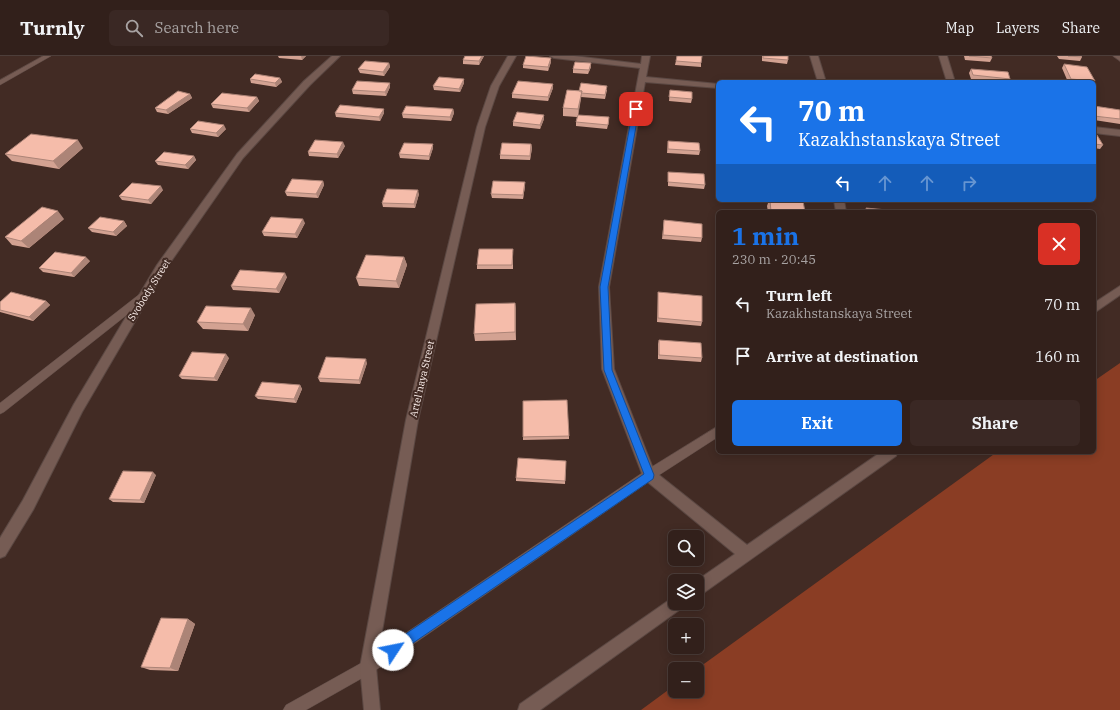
<!DOCTYPE html>
<meta charset="utf-8">
<style>
body{margin:0;font-family:"IBM Plex Serif",serif;background:#3a2824;color:#f1f3f6;height:100vh;display:flex;flex-direction:column;font-size:15px;white-space:nowrap}
*{box-sizing:border-box;margin:0}
p{font-size:13px;color:#a8a3a3}
.icon{flex:none;width:22px;height:22px;fill:none;stroke:currentColor;stroke-width:2;stroke-linecap:round;stroke-linejoin:round}
.map{position:relative;flex:1;overflow:hidden}
.drawer{position:absolute;left:716px;top:154px;width:380px;height:244px;display:flex;flex-direction:column;background:#32201b;border-radius:6px;box-shadow:0 2px 10px #0003,0 0 0 1px #4d3e3a}
.drawer>*{flex:none}
.hud{position:absolute;left:716px;top:24px;width:380px;height:122px;border-radius:6px;box-shadow:0 2px 10px #0003,0 0 0 1px #4d3e3a;background:#1a73e8;color:#fff;overflow:hidden}
.fabs{position:absolute;left:668px;top:474px;display:grid;gap:8px}
.fabs a{display:grid;place-items:center;width:36px;height:36px;border-radius:6px;background:#32201b;box-shadow:0 2px 10px #0003,0 0 0 1px #4d3e3a;font-size:20px}
.pin{position:absolute;display:grid;place-items:center;width:34px;height:34px;color:#fff;margin:-17px;border-radius:8px;box-shadow:0 2px 6px #0006}
.me{position:absolute;width:44px;margin:-22px;rotate:56deg;stroke-linejoin:round;filter:drop-shadow(0 0 3px #0008)}
.turn{display:flex;align-items:center;gap:14px;height:84px;padding:0 16px;font-size:18px}
.turn .icon{width:52px;height:52px;stroke-width:2.5}
.turn b{display:block;font-size:28px;line-height:34px}
.lanes{display:flex;align-items:center;height:38px;padding:0 16px;background:#0003;justify-content:center;gap:20px;direction:ltr}
.lanes .off{opacity:.35}
.round{display:grid;place-items:center;flex:none;width:42px;height:42px;border-radius:6px;background:#3a2824}
.overview{display:flex;align-items:center;justify-content:space-between;height:68px;padding:0 16px}
h1{font-size:24px;font-weight:700;line-height:30px;color:#1a73e8}
.button{display:flex;gap:8px;margin-top:auto;padding:8px 16px}
.button a{flex:1;height:46px;border-radius:6px;background:#1a73e8;color:#fff;font-size:16px;font-weight:700;line-height:46px;text-align:center}
.button a+a{background:#3a2824;color:#f1f3f6}
ul{padding:0;list-style:none}
li{display:flex;align-items:center;gap:12px;height:52px;padding:0 16px}
li div{flex:1}
li b{display:block;font-size:15px}
li em{font-style:normal}
header{display:flex;align-items:center;gap:24px;box-sizing:border-box;height:56px;padding:0 20px;background:#32201b;border-bottom:1px solid #4d3e3a}
header strong{font-size:19px}
nav{display:flex;gap:22px;margin-inline-start:auto;font-size:14px}
.search{width:280px;height:36px;background:#3a2824;display:flex;align-items:center;gap:10px;box-sizing:border-box;padding:0 14px;border-radius:6px;color:#a8a3a3;font-size:15px}
.map>svg:first-child{display:block}
.green{fill:#8a3d24}
.lines{fill:none;stroke-linecap:round;stroke-linejoin:round}
.lane-casing{stroke:#5b4843;stroke-width:1}
.street-casing{stroke:#5b4843;stroke-width:2}
.lane{fill:#765c54;fill-rule:evenodd}
.street{fill:#765c54;fill-rule:evenodd}
.wall{fill:#d3a292}
.shaded-wall{fill:#ac8477}
.building{fill:#f5bcaa;stroke:#ac8477}
.route{fill:#1a73e8;stroke:#114b97}
.labels{text-anchor:middle;dominant-baseline:central;stroke-width:4;stroke-linejoin:round;paint-order:stroke}
.street-label{font-size:10px;fill:#fef1ee;stroke:#422b24}
</style>
<header>
<strong>Turnly</strong>
<div class="search"><svg class="icon" aria-label="search" viewBox="0 0 24 24"><circle cx="10" cy="10" r="6"/><path d="M15 15l6 6"/></svg>Search here</div>
<nav><a>Map</a><a>Layers</a><a>Share</a></nav>
</header>
<div class="map">
<svg width="1120" height="654" viewBox="0 0 1120 654">
<rect width="100%" height="100%" fill="#422b24"/>
<path class="green" d="M1120 307V654H641L675 629V635H697V613L997 396H1094V325Z"/>
<g class="lines">
<g class="lane-casing">
<path id="lane" d="M43 0H51L0 29V24Z
M1113 0H1120V5Z
M144 236 147 237 149 240 147 243 4 356 0 358V347L141 237Z
M718 370V381L653 423 373 616 306 654H283L286 649 363 606 645 415Z"/>
</g>
<g class="street-casing">
<path id="street" d="M332 0H340L310 29 243 102 165 214 82 356 33 454 5 500 0 502V482L23 444 74 348 157 209 237 98 304 25Z
M508 0H516L499 30 485 71 418 364 376 611 380 654H364L360 611 406 364 477 71 491 30Z
M550 0H574L641 8 642 0H650L646 21 718 28V32L645 26 609 231 614 313 654 415 747 489 881 396H897L896 400 702 538 697 540V525H696L735 498 644 423 602 313 599 231 640 12 554 2Z
M810 0H818L826 26H818Z
M939 0H947L955 26H947Z
M1094 71 1120 74V80L1094 77Z
M834 144H844L846 156H836Z
M1120 230V239L1094 257V247Z
M675 540V547H685L682 552 540 654H518L520 648Z"/>
</g>
<use href="#lane" class="lane"/>
<use href="#street" class="street"/>
</g>
<path class="wall" d="M278 0H306L302 4 279 2Z
M484 0 479 9 463 8V4Z
M677 0 701 7V11L675 9Z
M762 0H788V4L787 8 762 5Z
M964 0H991L992 2 990 6 965 4Z
M1057 0H1081L1082 1 1080 5 1059 3Z
M551 2V6L548 15 523 12V9Z
M389 7 390 11 384 20 360 17 358 13Z
M591 7V11L588 18 573 17V13Z
M1064 8 1095 25 1094 27V26H1068L1062 12Z
M971 13 1010 23 1008 26 971 23 969 17Z
M280 22 282 26 276 31 251 27 250 23Z
M464 23V27L460 36 434 34 433 30Z
M390 31 386 40 353 38 352 34Z
M553 32 548 45 512 42V38Z
M607 34 605 43 581 41 578 59 609 65 607 73 576 70V66L577 61 563 60V52L579 35Z
M670 34 692 43 691 47 669 45Z
M190 38 192 42 168 58 157 56 155 52Z
M257 41 259 45 249 56 213 52 211 48Z
M1094 50 1120 54V68L1094 64Z
M453 53 454 57 451 65 403 62 402 58Z
M335 57H384L380 65 336 61Z
M544 63 540 73 513 70V66Z
M190 73H226L218 81 192 77Z
M1094 79 1103 89 1100 93 1094 92Z
M668 85 700 95 699 99 667 97Z
M433 88V92L429 104 400 102 399 98Z
M531 88 532 92 530 104 500 103V99Z
M345 90 338 102 309 100 308 96Z
M83 92 59 113 12 105 5 98Z
M194 100 196 104 188 113 158 109 155 105Z
M668 116 705 129 704 133 668 130Z
M323 125 324 129 318 142 287 140 285 136Z
M525 130 523 143 492 142 491 138Z
M163 134 151 148 122 144 119 140Z
M419 138 415 152 383 151 382 147Z
M769 144H794L805 156H768L767 150Z
M64 163 29 192 12 189 5 181Z
M664 164 702 182 701 186 662 183Z
M124 165 127 170 116 180 92 176 88 172Z
M305 167 297 182 264 180 262 176Z
M513 197V213H477V209Z
M404 201 407 209 399 232 359 230 356 222Z
M90 205 74 221 43 216 39 212Z
M287 221 279 237 233 234 231 230Z
M658 236 702 266 701 270 657 266 658 240Z
M46 245 50 249 33 265 0 256V246Z
M515 247 516 254V284L475 285 474 278Z
M255 259 248 275 203 273 197 266Z
M659 284 702 302 701 306 658 303V288Z
M229 302 217 325 182 323 179 320Z
M367 307 360 328 320 326 318 322Z
M300 329 302 333 296 347 258 343 255 340Z
M569 380V383L523 384V381Z
M566 405 565 428 516 425V422Z
M156 419 144 447 113 446 109 443Z
M188 563 195 568 178 615 150 614 141 611Z"/>
<path class="shaded-wall" d="M301 0H306L302 4Z
M482 0H484L479 9V5Z
M551 2V6L548 15V11Z
M389 7 390 11 384 20 383 16Z
M591 7V11L588 18 589 14Z
M280 22 282 26 276 31 275 27Z
M464 23V27L460 36 459 33Z
M390 27V31L386 40 385 36Z
M553 28V32L548 45V41Z
M582 35 581 43 578 61V53Z
M190 38 192 42 168 58 166 54Z
M257 41 259 45 249 56 247 52Z
M384 53V57L380 65 379 61Z
M453 53 454 57 451 65 450 61Z
M544 59V63L540 73V69Z
M224 69 226 73 218 81 216 77Z
M78 84 83 92 59 113 53 105Z
M343 86 345 90 338 102 337 98Z
M433 88V92L429 104V100Z
M531 88 532 92 530 104V100Z
M194 100 196 104 188 113 185 109Z
M323 125 324 129 318 142 316 138Z
M525 126V130L523 143V139Z
M161 130 163 134 151 148 148 144Z
M418 134 419 138 415 152 414 148Z
M58 155 64 163 29 192 21 185Z
M303 163 305 167 297 182 295 178Z
M124 165 127 170 116 180 113 176Z
M86 201 90 205 74 221 71 217Z
M404 201 407 209 399 232 396 225Z
M285 217 287 221 279 237 276 233Z
M46 245 50 249 33 265 29 261Z
M515 247 516 254V284L515 276Z
M251 252 255 259 248 275 243 268Z
M226 298 229 302 217 325 214 322Z
M366 303 367 307 360 328 359 324Z
M300 329 302 333 296 347 294 343Z
M153 416 156 419 144 447 140 444Z
M188 563 195 568 178 615 170 612Z"/>
<path class="building" d="M465 0H482L479 5 463 4Z
M526 0 551 2 548 11 523 9Z
M677 0H702L701 7 676 5Z
M763 0H788V4L763 2Z
M969 0H991L992 2Z
M1068 0H1081L1082 1Z
M365 5 389 7 383 16 358 13Z
M575 6 591 7 589 14 573 13Z
M1064 8 1087 11 1095 25 1071 23Z
M971 13 1008 16 1010 23 973 19Z
M255 18 280 22 275 27 250 23Z
M439 21 464 23 459 33 433 30Z
M357 25 390 27 385 36 352 34Z
M518 25 553 28 548 41 512 38Z
M581 27 607 30 605 39 581 37 582 35H579Z
M567 34 582 35 578 53 563 52Z
M670 34 692 36V43L669 41Z
M178 35 190 38 166 54 155 52Z
M222 37 257 41 247 52 211 48Z
M340 49 384 53 379 61 335 57Z
M406 50 453 53 450 61 402 58Z
M1094 50 1120 54V63L1094 60Z
M517 56 544 59 540 69 513 66Z
M578 59 609 61 608 69 576 66Z
M198 65 224 69 216 77 190 73Z
M31 78 78 84 53 105 5 98Z
M1094 79H1097L1103 89 1094 88Z
M315 84 343 86 337 98 308 96Z
M668 85 699 87 700 95 668 93Z
M404 87 433 88 429 100 399 98Z
M502 87 531 88 530 100 500 99Z
M164 96 194 100 185 109 155 105Z
M668 116 704 118 705 129 668 126Z
M292 123 323 125 316 138 285 136Z
M493 125 525 126 523 139 491 138Z
M132 127 161 130 148 144 119 140Z
M387 133 418 134 414 148 382 147Z
M770 144H794L803 145 805 156H771Z
M42 151 58 155 21 185 5 181Z
M866 152 908 156H867Z
M100 161 124 165 113 176 88 172Z
M271 161 303 163 295 178 262 176Z
M664 164 702 168V182L663 179Z
M479 193H513L512 209H477Z
M55 196 86 201 71 217 39 212Z
M366 199 404 201 396 225 356 222Z
M240 214 285 217 276 233 231 230Z
M11 236 46 245 29 261 0 254V246Z
M658 236 702 240V266L658 262Z
M515 247V276L474 278 476 248Z
M206 250 251 252 243 268 197 266Z
M659 284 701 287 702 302 659 299Z
M192 296 226 298 214 322 179 320Z
M326 301 366 303 359 324 318 322Z
M262 326 300 329 294 343 255 340Z
M567 344 569 380 523 381V345Z
M518 402 566 405 565 425 516 422Z
M123 415 153 416 140 444 109 443Z
M161 562 188 563 170 612 141 611Z"/>
<path class="route" d="M636 51 639 53 608 231 612 314 654 419 653 423 397 598 393 600 389 598 387 594 389 589 644 418 604 314 600 231 633 53Z"/>
<g class="labels">
<g class="street-label">
<text transform="translate(149 234) rotate(-58)">Svobody Street</text>
<text transform="translate(422 323) rotate(-77)">Artel'naya Street</text>
</g>
</g>
</svg>
<div class="fabs">
<a><svg class="icon" aria-label="search" viewBox="0 0 24 24"><circle cx="10" cy="10" r="6"/><path d="M15 15l6 6"/></svg></a>
<a><svg class="icon" aria-label="layers" viewBox="0 0 24 24"><path d="M12 4l9 5-9 5-9-5zM3 14l9 5 9-5"/></svg></a>
<a>+</a>
<a>−</a>
</div>
<div class="pin" style="left:636px;top:53px;background:#d93025"><svg class="icon" aria-label="arrive" viewBox="0 0 24 24"><path d="M6 21V4h12l-3 4 3 4H6"/></svg></div>
<svg class="me" style="left:393px;top:594px" viewBox="-20 -20 40 40"><circle r="19" fill="#fff"/><path d="M0-13L10 11 0 6-10 11z" fill="#1a73e8"/></svg>
<div class="hud">
<div class="turn"><svg class="icon" aria-label="left" viewBox="0 0 24 24"><path d="M17 20v-9H6M10 6l-5 5 5 5"/></svg><div><b>70 m</b>Kazakhstanskaya Street</div></div>
<div class="lanes"><svg class="icon" aria-label="left" viewBox="0 0 24 24"><path d="M17 20v-9H6M10 6l-5 5 5 5"/></svg><svg class="icon off" aria-label="ahead" viewBox="0 0 24 24"><path d="M12 20V5M6 11l6-6 6 6"/></svg><svg class="icon off" aria-label="ahead" viewBox="0 0 24 24"><path d="M12 20V5M6 11l6-6 6 6"/></svg><svg class="icon off" aria-label="right" viewBox="0 0 24 24"><path d="M7 20v-9h11M14 6l5 5-5 5"/></svg></div>
</div>
<section class="drawer">
<div class="overview"><div><h1>1 min</h1><p>230 m · 20:45</p></div><a class="round" style="background:#d93025;color:#fff"><svg class="icon" aria-label="close" viewBox="0 0 24 24"><path d="M6 6l12 12M18 6L6 18"/></svg></a></div>
<ul>
<li><svg class="icon" aria-label="left" viewBox="0 0 24 24"><path d="M17 20v-9H6M10 6l-5 5 5 5"/></svg><div><b>Turn left</b><p>Kazakhstanskaya Street</p></div><em>70 m</em></li>
<li><svg class="icon" aria-label="arrive" viewBox="0 0 24 24"><path d="M6 21V4h12l-3 4 3 4H6"/></svg><div><b>Arrive at destination</b></div><em>160 m</em></li>
</ul>
<div class="button"><a>Exit</a><a>Share</a></div>
</section>
</div>
